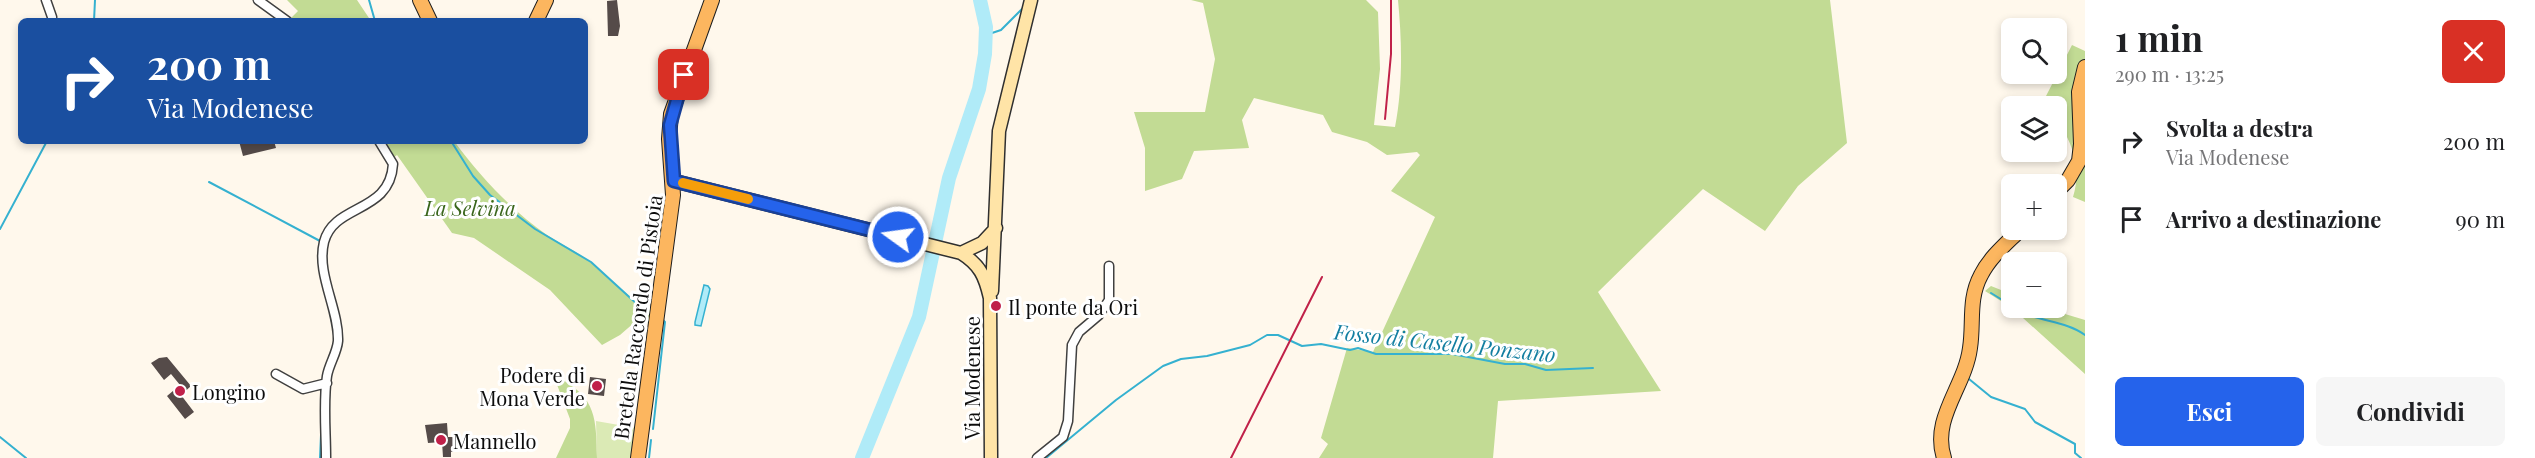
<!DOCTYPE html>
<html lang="it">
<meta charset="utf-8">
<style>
body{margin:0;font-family:"Playfair Display",serif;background:#f6f6f6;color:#202124;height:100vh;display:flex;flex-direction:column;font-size:22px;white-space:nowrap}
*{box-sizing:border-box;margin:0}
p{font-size:20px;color:#757577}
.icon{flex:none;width:33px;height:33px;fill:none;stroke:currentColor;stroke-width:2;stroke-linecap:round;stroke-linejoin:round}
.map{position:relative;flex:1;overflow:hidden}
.drawer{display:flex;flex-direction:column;background:#fff;width:450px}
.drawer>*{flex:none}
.hud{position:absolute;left:18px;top:18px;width:570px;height:126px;border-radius:9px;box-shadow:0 3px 9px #0003;background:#1a4fa0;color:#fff;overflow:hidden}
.fabs{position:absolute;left:2001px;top:18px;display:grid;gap:12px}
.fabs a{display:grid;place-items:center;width:66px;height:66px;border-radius:9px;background:#fff;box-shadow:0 3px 9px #0003;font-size:30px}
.pin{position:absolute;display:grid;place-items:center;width:51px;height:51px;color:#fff;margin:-26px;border-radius:12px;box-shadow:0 3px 9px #0006}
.me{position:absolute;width:66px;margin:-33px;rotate:284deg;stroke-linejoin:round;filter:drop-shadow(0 0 4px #0008)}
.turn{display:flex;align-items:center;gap:21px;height:126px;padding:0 30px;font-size:27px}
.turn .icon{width:78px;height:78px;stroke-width:2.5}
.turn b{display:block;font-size:42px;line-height:51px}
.round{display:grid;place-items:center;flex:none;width:63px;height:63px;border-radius:9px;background:#f6f6f6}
.overview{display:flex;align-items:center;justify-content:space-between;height:102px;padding:0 30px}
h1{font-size:36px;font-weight:700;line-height:45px}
.button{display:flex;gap:12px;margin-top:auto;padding:12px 30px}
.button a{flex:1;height:69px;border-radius:9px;background:#2563eb;color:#fff;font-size:24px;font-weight:700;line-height:69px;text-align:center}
.button a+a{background:#f6f6f6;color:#202124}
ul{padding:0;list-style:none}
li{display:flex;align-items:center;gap:18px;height:78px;padding:0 30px}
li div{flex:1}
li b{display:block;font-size:22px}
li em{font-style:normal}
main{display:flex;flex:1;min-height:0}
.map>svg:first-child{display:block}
.green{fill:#dbeab5}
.forest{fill:#c2db94}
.water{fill:#b0ebf8;stroke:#35b1d0;stroke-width:1.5}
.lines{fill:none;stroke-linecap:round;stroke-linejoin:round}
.stream{stroke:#35b1d0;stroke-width:2}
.river{stroke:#b0ebf8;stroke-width:14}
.building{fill:#554b49}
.street-casing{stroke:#404040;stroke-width:11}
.secondary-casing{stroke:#2f2f2f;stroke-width:15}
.primary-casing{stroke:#1e1e1e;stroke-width:16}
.street{stroke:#fff;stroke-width:8}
.secondary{stroke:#ffe4a7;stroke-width:12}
.primary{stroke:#fcb65f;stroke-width:14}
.rail{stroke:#c02149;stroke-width:2}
.route-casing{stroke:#184099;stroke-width:15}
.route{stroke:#2563eb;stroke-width:10}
.slow{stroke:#f59e0b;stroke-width:10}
.poi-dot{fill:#c02149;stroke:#fff;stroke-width:2}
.labels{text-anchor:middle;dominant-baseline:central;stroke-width:6;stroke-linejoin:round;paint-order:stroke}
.park-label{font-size:20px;font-style:italic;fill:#3a661c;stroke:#fff}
.poi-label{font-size:20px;fill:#0d0d0d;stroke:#fff;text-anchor:start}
.street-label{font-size:20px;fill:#0d0d0d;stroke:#fff}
.water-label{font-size:21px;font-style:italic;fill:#137fa1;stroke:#fff}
</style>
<main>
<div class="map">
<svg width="2085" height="458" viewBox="0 0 2085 458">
<rect width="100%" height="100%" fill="#fff8ec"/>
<path class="green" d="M596 421 636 428 632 458H597Z"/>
<path class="forest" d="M287 0H357L371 21H288L298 11Z
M1191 0H1366L1378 12 1380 69 1374 125 1395 127C1403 86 1402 42 1398 0H1830L1847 143 1798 186 1765 231 1703 189 1598 292 1661 391 1498 401 1493 458H1319L1328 444 1321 438 1347 348 1373 352 1435 217 1391 191 1420 155 1417 152 1387 155 1367 142 1332 132 1323 115 1254 98 1242 120 1249 148 1194 151 1182 179 1145 191V148L1134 112H1205L1215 59 1203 3Z
M2072 45 2085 51V202L2073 197C2080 174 2076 154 2065 133 2061 123 2057 118 2056 106H2050L2045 98Z
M379 141H454C480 176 510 209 547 235 560 244 576 251 589 261 613 280 631 301 657 315L656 323 635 322 620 335 602 345 550 290 474 238 452 233 397 155 392 159Z
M1991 286 2011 294 2012 308H2045L2085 320V374L2012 308 1985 291Z
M559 378C597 398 596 419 597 458H556L570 428V419L556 382Z"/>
<path class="water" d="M704 285 708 286 710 289 701 326 695 325V322Z"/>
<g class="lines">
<path class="stream" d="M369 0 375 21
M94 21 95 0
M986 35 1001 30 1023 8
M451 141 473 176 490 195 535 229 591 262 638 305
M209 182 320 241
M0 229 47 141
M1991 293 2012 306
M2014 308C2035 322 2065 320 2085 335
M330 312 333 327
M1969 379 1991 397 2025 409 2035 422 2075 444V453L2081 458
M653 429 665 322 662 319
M0 437 26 458
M320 458 321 435
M649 458 651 440
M1046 458 1116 400 1163 366 1181 359 1207 356 1250 345 1267 335H1278L1302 346 1321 344 1350 350 1358 348 1376 354H1452L1505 364H1525L1546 370 1593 368"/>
<path class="river" d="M862 458 919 317 949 178 979 89 985 54 986 27 980 0"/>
</g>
<path class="building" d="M617 0 620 26 618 36H608L607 1Z
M239 141H274L276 148 243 156Z
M167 357 191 386 181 395 194 412 185 419 167 396 180 385 171 374 164 380 151 363 159 358Z
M590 377 606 379 604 396 588 394Z
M447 423 448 437H454L456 451 451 452V457H443L442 442 428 443 425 425Z"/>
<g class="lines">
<g class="street-casing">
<path id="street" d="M46 0 52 17
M258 0 287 21
M276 374 303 389 327 383
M326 458C326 431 323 402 327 376 329 364 337 353 338 341 339 309 316 274 324 242 334 203 390 214 393 164L379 141
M1037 458 1063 437 1068 421 1072 345 1079 332 1099 315 1109 300V266"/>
</g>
<g class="secondary-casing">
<path id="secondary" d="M674 181 961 253C980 265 985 276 990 298L991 458
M961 253 982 243 996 228
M992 291 999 131 1031 0"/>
</g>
<g class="primary-casing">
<path id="primary" d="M420 0 430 21
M536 21 546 0
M2056 192 2068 180 2079 161 2081 144 2079 92 2085 67
M638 458 673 195 669 139 671 114 712 0
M1944 458C1931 418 1965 387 1970 348 1974 323 1968 299 1981 275 1990 257 2006 244 2020 230"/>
</g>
<use href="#street" class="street"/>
<use href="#secondary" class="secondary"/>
<use href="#primary" class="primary"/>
<path class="rail" d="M1385 119 1391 54V0
M1231 458 1322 277"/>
</g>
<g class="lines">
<g class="route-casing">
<path id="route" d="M684 75 670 125 674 181 898 237"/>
</g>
<use href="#route" class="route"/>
<path class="slow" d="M683 183 748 199"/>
</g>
<g class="poi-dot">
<circle cx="996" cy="306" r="6"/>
<circle cx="597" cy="386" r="6"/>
<circle cx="180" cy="391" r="6"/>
<circle cx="441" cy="440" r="6"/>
</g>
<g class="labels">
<g class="park-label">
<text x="470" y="207">La Selvina</text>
</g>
<g class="poi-label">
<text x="1008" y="306">Il ponte da Ori</text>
<text x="585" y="374" text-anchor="end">Podere di<tspan x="585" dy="23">Mona Verde</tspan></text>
<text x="192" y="391">Longino</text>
<text x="453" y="440">Mannello</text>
</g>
<g class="street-label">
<text transform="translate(637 317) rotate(-82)">Bretella Raccordo di Pistoia</text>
<text transform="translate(971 378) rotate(-90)">Via Modenese</text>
</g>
<g class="water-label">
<text transform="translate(1445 342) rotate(6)">Fosso di Casello Ponzano</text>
</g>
</g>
</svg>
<div class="fabs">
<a><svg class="icon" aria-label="search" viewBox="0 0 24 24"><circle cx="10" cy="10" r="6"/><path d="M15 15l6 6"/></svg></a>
<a><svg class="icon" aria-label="layers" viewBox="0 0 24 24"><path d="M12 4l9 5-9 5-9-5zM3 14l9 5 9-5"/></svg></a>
<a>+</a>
<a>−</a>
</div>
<div class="pin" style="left:684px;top:75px;background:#d93025"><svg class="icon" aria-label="arrive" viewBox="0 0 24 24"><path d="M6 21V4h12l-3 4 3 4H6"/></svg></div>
<svg class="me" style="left:898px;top:237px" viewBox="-20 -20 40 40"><circle r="17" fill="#2563eb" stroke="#fff" stroke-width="3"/><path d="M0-11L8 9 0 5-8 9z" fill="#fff"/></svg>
<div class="hud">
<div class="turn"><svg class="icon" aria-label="right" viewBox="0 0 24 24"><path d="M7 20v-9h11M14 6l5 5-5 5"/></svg><div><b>200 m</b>Via Modenese</div></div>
</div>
</div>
<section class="drawer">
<div class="overview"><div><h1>1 min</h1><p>290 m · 13:25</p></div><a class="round" style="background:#d93025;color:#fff"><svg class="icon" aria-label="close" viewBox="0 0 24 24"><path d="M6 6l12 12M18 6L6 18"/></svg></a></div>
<ul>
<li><svg class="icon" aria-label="right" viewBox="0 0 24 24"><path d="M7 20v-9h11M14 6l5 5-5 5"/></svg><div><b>Svolta a destra</b><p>Via Modenese</p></div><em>200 m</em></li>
<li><svg class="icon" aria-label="arrive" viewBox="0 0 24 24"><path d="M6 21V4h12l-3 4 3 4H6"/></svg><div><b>Arrivo a destinazione</b></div><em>90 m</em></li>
</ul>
<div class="button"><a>Esci</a><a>Condividi</a></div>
</section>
</main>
